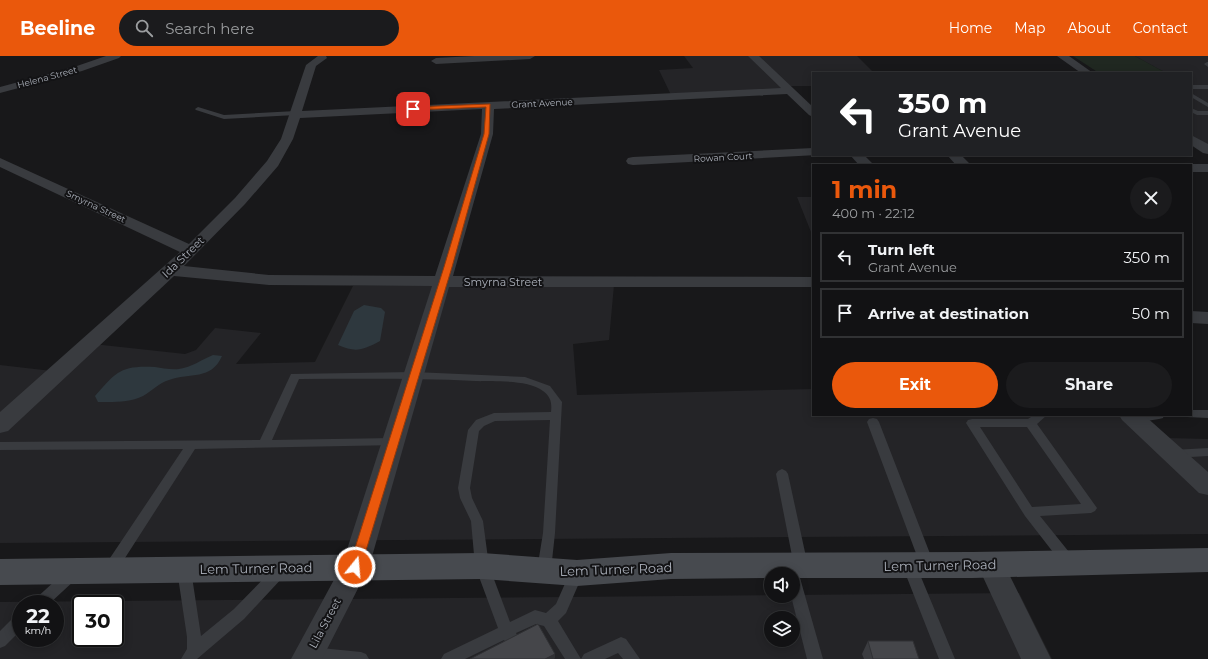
<!DOCTYPE html>
<meta charset="utf-8">
<style>
body{margin:0;font-family:Montserrat,sans-serif;background:#1b1b1d;color:#f1f3f6;height:100vh;display:flex;flex-direction:column;font-size:15px;white-space:nowrap}
*{box-sizing:border-box;margin:0}
p{font-size:13px;color:#9c9ea0}
.icon{flex:none;width:22px;height:22px;fill:none;stroke:currentColor;stroke-width:2;stroke-linecap:round;stroke-linejoin:round}
.map{position:relative;flex:1;overflow:hidden}
.drawer{position:absolute;left:812px;top:108px;width:380px;height:252px;display:flex;flex-direction:column;background:#121214;border-radius:0px;box-shadow:0 2px 10px #0003,0 0 0 1px #313234}
.drawer>*{flex:none}
.top-card{position:absolute;left:812px;top:16px;width:380px;height:84px;border-radius:0px;box-shadow:0 2px 10px #0003,0 0 0 1px #313234;background:#202124;color:#fff;overflow:hidden}
.controls{position:absolute;left:764px;top:511px;display:grid;gap:8px}
.controls a{display:grid;place-items:center;width:36px;height:36px;border-radius:50%;background:#121214;box-shadow:0 2px 10px #0003,0 0 0 1px #313234;font-size:20px}
.speed{position:absolute;left:12px;top:539px;display:flex;gap:8px;font-size:20px;font-weight:700;text-align:center}
.speed>*{display:grid;place-content:center;width:52px;height:52px;border-radius:50%;background:#121214;box-shadow:0 2px 10px #0003,0 0 0 1px #313234;line-height:1}
.speed small{font-size:10px;font-weight:400}
.speed .limit{border:2px solid #111;border-radius:6px;background:#fff;color:#111}
.pin{position:absolute;display:grid;place-items:center;width:34px;height:34px;color:#fff;margin:-17px;border-radius:8px;box-shadow:0 2px 6px #0006}
.me{position:absolute;width:44px;margin:-22px;rotate:17deg;stroke-linejoin:round;filter:drop-shadow(0 0 3px #0008)}
.turn{display:flex;align-items:center;gap:14px;height:84px;padding:0 20px;font-size:18px}
.turn .icon{width:52px;height:52px;stroke-width:2.5}
.turn b{display:block;font-size:28px;line-height:34px}
.round{display:grid;place-items:center;flex:none;width:42px;height:42px;border-radius:21px;background:#1b1b1d}
.overview{display:flex;align-items:center;justify-content:space-between;height:68px;padding:0 20px}
h1{font-size:24px;font-weight:700;line-height:30px;color:#ea580c}
.primary-button{display:flex;gap:8px;margin-top:auto;padding:8px 20px}
.primary-button a{flex:1;height:46px;border-radius:24px;background:#ea580c;color:#fff;font-size:16px;font-weight:700;line-height:46px;text-align:center}
.primary-button a+a{background:#1b1b1d;color:#f1f3f6}
ul{padding:0;list-style:none}
li{display:flex;align-items:center;gap:12px;height:50px;margin:0 8px 6px;padding:0 12px;border:2px solid #313234;border-radius:0px}
li div{flex:1}
li b{display:block;font-size:15px}
li em{font-style:normal}
header{display:flex;align-items:center;gap:24px;box-sizing:border-box;height:56px;padding:0 20px;background:#ea580c;color:#fff}
header strong{font-size:19px}
nav{display:flex;gap:22px;margin-inline-start:auto;font-size:14px}
.search{width:280px;height:36px;background:#1b1b1d;display:flex;align-items:center;gap:10px;box-sizing:border-box;padding:0 14px;border-radius:22px;color:#9c9ea0;font-size:15px}
.map>svg:first-child{display:block}
.built{fill:#242427;fill-rule:evenodd}
.green{fill:#202821}
.water{fill:#2e383e}
.lines{fill:none;stroke-linecap:round;stroke-linejoin:round}
.service{fill:#393b3f;fill-rule:evenodd}
.minor{fill:#393b3f;fill-rule:evenodd}
.secondary{fill:#474a4f;fill-rule:evenodd}
.wall{fill:#3b3c40}
.shaded-wall{fill:#303134}
.building{fill:#45464a;stroke:#303134}
.route{fill:#ea580c;stroke:#983908}
.labels{text-anchor:middle;dominant-baseline:central;stroke-width:4;stroke-linejoin:round;paint-order:stroke}
.far-street-label{font-size:9px;fill:#abb0ba;stroke:#131315}
.street-label{font-size:11px;fill:#abb0ba;stroke:#131315}
.near-street-label{font-size:13px;fill:#abb0ba;stroke:#131315}
</style>
<header>
<strong>Beeline</strong>
<div class="search"><svg class="icon" aria-label="search" viewBox="0 0 24 24"><circle cx="10" cy="10" r="6"/><path d="M15 15l6 6"/></svg>Search here</div>
<nav><a>Home</a><a>Map</a><a>About</a><a>Contact</a></nav>
</header>
<div class="map">
<svg width="1208" height="603" viewBox="0 0 1208 603">
<rect width="100%" height="100%" fill="#18181a"/>
<path class="built" d="M684 0H857L874 17H813V30H790L793 33 671 39 659 14 693 12Z
M1135 0H1208V97L1191 86V17H1166Z
M797 141H813V181Z
M614 229 609 284 573 288 577 339 813 333V359H1141L1166 382 1208 383V478L0 487V309L52 315 84 287 185 298 196 294 215 272 261 277 236 308 315 306 353 230Z
M1019 537 1052 603H0V546ZM21 548H55V582H21ZM81 548H115V582H81ZM771 562H793V584H771Z"/>
<path class="green" d="M1073 0H1135L1166 17H1099Z"/>
<path class="water" d="M364 249 381 252 385 256 380 285C363 294 356 297 338 289L354 255Z
M213 299 222 300C211 325 190 316 169 324 159 327 152 335 143 340 129 347 113 346 98 346L95 340C116 316 121 309 155 311 162 312 171 314 179 313 192 311 201 304 213 299Z"/>
<g class="lines">
<path class="service" d="M1207 6H1208V11L1204 8Z
M1191 29H1208V33H1191Z
M1191 37 1208 47V51L1191 41Z
M198 51 224 59 296 55 299 57 296 59 224 63 196 54 195 53Z
M1191 52 1198 55H1208V59H1197L1191 56Z
M414 316 525 321 550 330 562 346 555 477 551 514 549 518 544 520 539 518 537 514 543 477 550 364 495 365 484 370 479 375 470 432 472 442 483 465 489 510 510 566 535 554 546 557 556 548 571 514 576 512 581 514 583 518 566 557 558 565 581 603H565L544 570 536 568 516 577 520 585 518 590 513 592 508 590 504 584 465 603H441L444 598 498 572 475 510 471 465 460 442 458 432 468 374 476 364 494 357 551 356C552 347 551 341 543 335 527 323 494 326 475 325 416 322 357 323 299 323L272 384 394 382 398 383 400 386 398 389 195 393 116 516 111 518 106 516 104 512 106 508 183 393 0 394V386L260 384 291 318Z
M1191 354H1208V362L1187 361 1186 359H1191Z
M1034 359H1047L1037 368 1097 452 1095 455 1091 457 1040 460 1073 501 1075 505 1073 509 1068 511 1063 509 1025 460 966 367 968 364 972 363H1028ZM980 371H1027L1081 448 1032 451Z
M1135 359H1164L1163 362 1159 363 1134 367 1130 366 1128 363 1130 360Z
M873 362 877 363 879 366 934 508 932 512 927 514 922 512 920 508 867 366 869 363Z
M1208 392V400L1173 402 1169 401 1167 398 1169 395 1173 394Z
M782 413 786 415 788 418 808 510 806 514 801 516 796 514 794 510 776 418 778 415Z
M909 503 914 505 916 509 955 603H939L902 509 904 505Z
M184 508 189 510 191 514 201 580 234 553 274 512 279 510 284 512 286 516 284 520 244 563 197 603H181L187 593V581L177 514 179 510Z
M71 513 76 515 78 519 76 523 49 548H32L34 544 66 515Z
M793 516 798 518 800 522 823 603H807L791 540H793V518H788Z
M21 557V574L5 590 0 592V575L16 559Z
M621 581 626 583 640 603H623L618 597 605 603H581L584 598Z
M311 591 361 596 366 598 369 603H306L303 598 306 593Z"/>
<path class="minor" d="M106 0H121L119 2 82 15 0 37V31L74 11Z
M318 0H326L327 2 316 10 302 55 781 32 748 0H759L813 51V61L809 59 787 38 494 53 493 78 453 220 813 221V231H449L369 511 322 603H291L342 509 432 230 269 229 174 220 8 375 0 377V356L180 196 0 111V102L189 188 235 142 267 105 281 83 306 9ZM482 53 481 78 435 220 269 219 184 210 245 148 278 110 293 83 300 62Z
M474 0H535L530 3 436 8 431 5 436 2Z
M1057 0H1069L1093 17H1081Z
M1191 79 1208 88V98L1203 97 1191 89Z
M813 92V99H817L633 109 628 108 626 105 628 102 633 101Z
M850 99H864L874 109H859Z
M947 99H961L971 109H956Z
M1191 108H1208V116H1191V109H1187Z
M1191 255 1208 256V268L1191 267Z
M1119 359H1144L1208 416V439L1199 437 1122 364Z
M990 497 1000 500 1051 603H1021L977 508 980 500Z"/>
<path class="secondary" d="M1208 492V516L972 522H793V518H771V522L671 523 577 530 482 523 0 529V503L482 497 577 504 671 497 972 496Z"/>
</g>
<path class="wall" d="M868 585 919 603H864L862 598Z"/>
<path class="shaded-wall" d="M555 598V602L554 603H545Z"/>
<path class="building" d="M538 568 555 598 545 603H470Z
M868 585H913L919 603H873Z"/>
<path class="route" d="M490 48 489 78 452 211 361 511 360 515 355 516 351 515 349 511 444 211 484 78 486 51 413 54 410 53 413 51Z"/>
<g class="labels">
<g class="far-street-label">
<text transform="translate(47 21) rotate(-15)">Helena Street</text>
<text transform="translate(542 47) rotate(-3)">Grant Avenue</text>
<text transform="translate(723 101) rotate(-3)">Rowan Court</text>
<text transform="translate(96 150) rotate(25)">Smyrna Street</text>
</g>
<g class="street-label">
<text transform="translate(183 201) rotate(-44)">Ida Street</text>
<text x="503" y="226">Smyrna Street</text>
<text transform="translate(325 567) rotate(-62)">Lila Street</text>
</g>
<g class="near-street-label">
<text transform="translate(940 509) rotate(-1)">Lem Turner Road</text>
<text transform="translate(256 512) rotate(-1)">Lem Turner Road</text>
<text transform="translate(616 513) rotate(-2)">Lem Turner Road</text>
</g>
</g>
</svg>
<div class="controls">
<a><svg class="icon" aria-label="sound" viewBox="0 0 24 24"><path d="M4 9h4l5-4v14l-5-4H4zM17 9q2 3 0 6"/></svg></a>
<a><svg class="icon" aria-label="layers" viewBox="0 0 24 24"><path d="M12 4l9 5-9 5-9-5zM3 14l9 5 9-5"/></svg></a>
</div>
<div class="speed"><div>22<small>km/h</small></div><div class="limit">30</div></div>
<div class="pin" style="left:413px;top:53px;background:#d93025"><svg class="icon" aria-label="arrive" viewBox="0 0 24 24"><path d="M6 21V4h12l-3 4 3 4H6"/></svg></div>
<svg class="me" style="left:355px;top:511px" viewBox="-20 -20 40 40"><circle r="17" fill="#ea580c" stroke="#fff" stroke-width="3"/><path d="M0-11L8 9 0 5-8 9z" fill="#fff"/></svg>
<div class="top-card">
<div class="turn"><svg class="icon" aria-label="left" viewBox="0 0 24 24"><path d="M17 20v-9H6M10 6l-5 5 5 5"/></svg><div><b>350 m</b>Grant Avenue</div></div>
</div>
<section class="drawer">
<div class="overview"><div><h1>1 min</h1><p>400 m · 22:12</p></div><a class="round"><svg class="icon" aria-label="close" viewBox="0 0 24 24"><path d="M6 6l12 12M18 6L6 18"/></svg></a></div>
<ul>
<li><svg class="icon" aria-label="left" viewBox="0 0 24 24"><path d="M17 20v-9H6M10 6l-5 5 5 5"/></svg><div><b>Turn left</b><p>Grant Avenue</p></div><em>350 m</em></li>
<li><svg class="icon" aria-label="arrive" viewBox="0 0 24 24"><path d="M6 21V4h12l-3 4 3 4H6"/></svg><div><b>Arrive at destination</b></div><em>50 m</em></li>
</ul>
<div class="primary-button"><a>Exit</a><a>Share</a></div>
</section>
</div>
